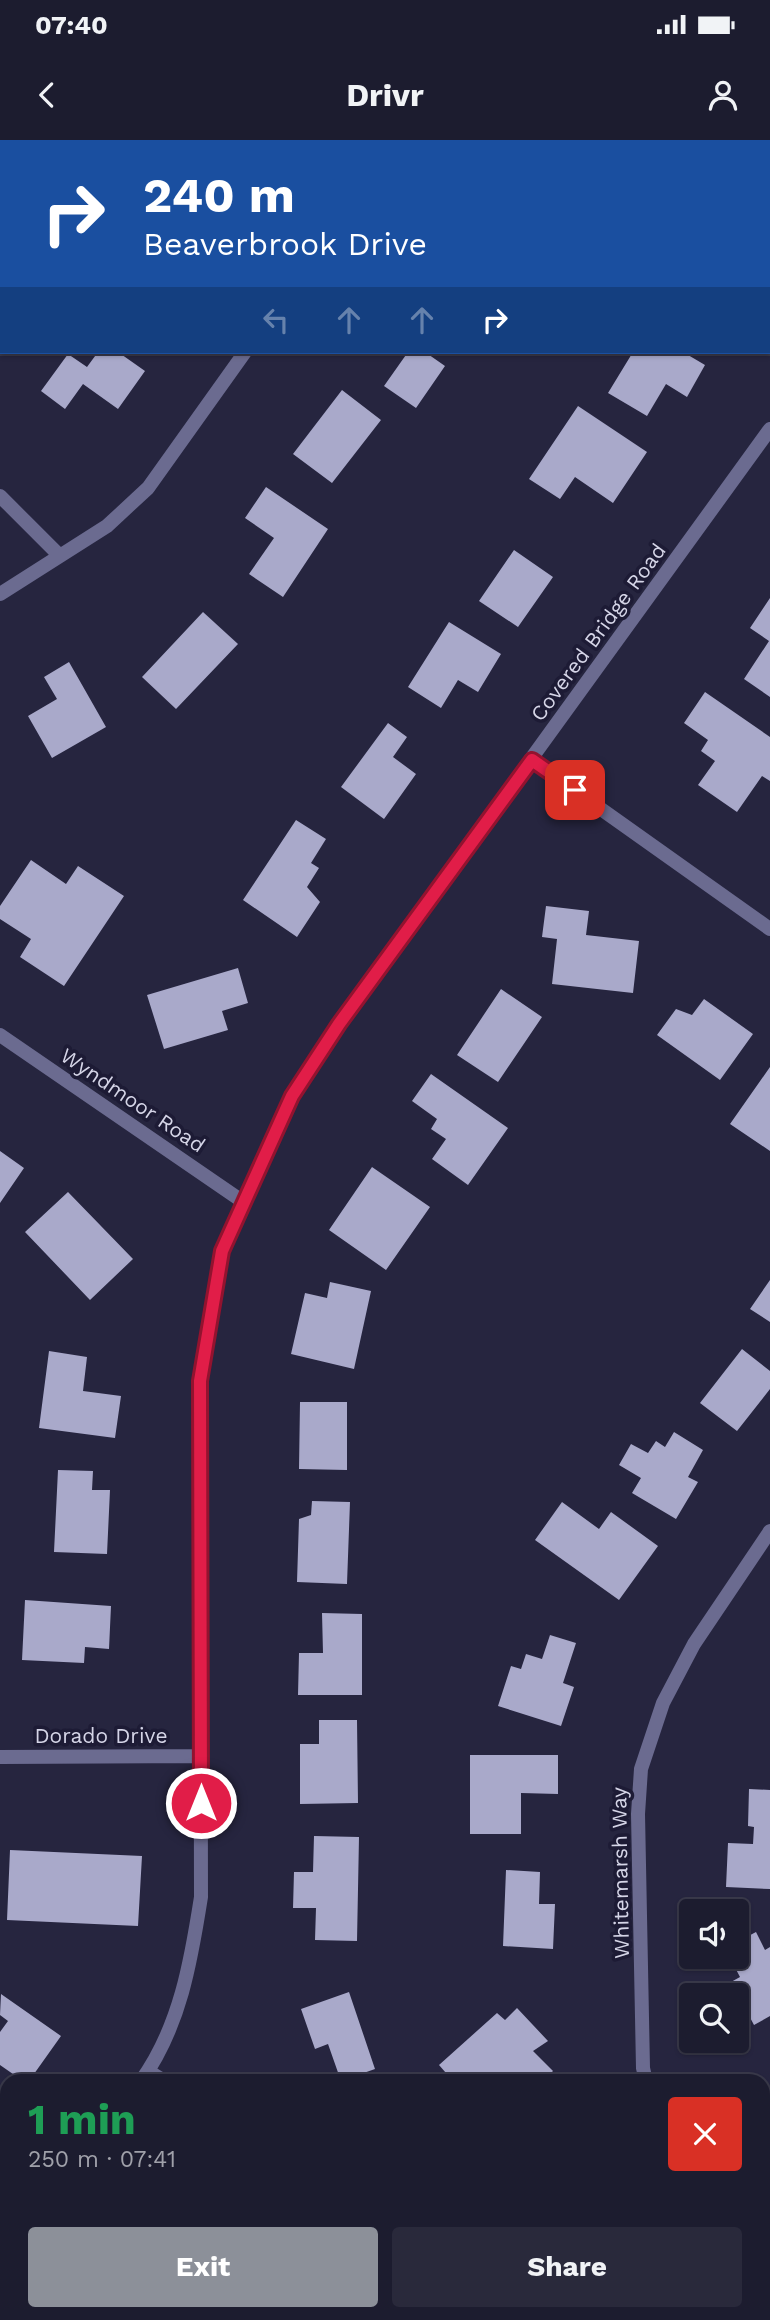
<!DOCTYPE html>
<meta charset="utf-8">
<style>
body{margin:0;font-family:"Work Sans",sans-serif;background:#29293b;color:#f1f3f6;height:100vh;display:flex;flex-direction:column;font-size:26px;white-space:nowrap}
*{box-sizing:border-box;margin:0}
p{font-size:23px;color:#a0a1aa}
.icon{flex:none;width:38px;height:38px;fill:none;stroke:currentColor;stroke-width:2;stroke-linecap:round;stroke-linejoin:round}
.map{position:relative;flex:1;overflow:hidden}
.details{position:absolute;left:0px;top:1934px;width:770px;height:247px;display:flex;flex-direction:column;background:#1c1c2f;border-radius:21px 21px 0 0;box-shadow:0 2px 5px #0004,0 0 0 2px #3a3a4b}
.details>*{flex:none}
.top-card{position:absolute;left:0px;top:0px;width:770px;height:214px;box-shadow:0 2px 5px #0004,0 0 0 2px #3a3a4b;background:#1a4fa0;color:#fff;overflow:hidden}
.controls{position:absolute;left:679px;top:1759px;display:grid;gap:14px}
.controls a{display:grid;place-items:center;width:70px;height:70px;border-radius:7px;background:#1c1c2f;box-shadow:0 2px 5px #0004,0 0 0 2px #3a3a4b;font-size:35px}
.pin{position:absolute;display:grid;place-items:center;width:60px;height:60px;color:#fff;margin:-30px;border-radius:14px;box-shadow:0 4px 10px #0006}
.me{position:absolute;width:77px;margin:-38px;rotate:0deg;stroke-linejoin:round;filter:drop-shadow(0 0 5px #0008)}
.turn{display:flex;align-items:center;gap:24px;height:147px;padding:0 28px;font-size:32px}
.turn .icon{width:91px;height:91px;stroke-width:2.5}
.turn b{display:block;font-size:49px;line-height:60px}
.lanes{display:flex;align-items:center;height:66px;padding:0 28px;background:#0003;justify-content:center;gap:35px;direction:ltr}
.lanes .off{opacity:.35}
.round{display:grid;place-items:center;flex:none;width:74px;height:74px;border-radius:7px;background:#29293b}
.overview{display:flex;align-items:center;justify-content:space-between;height:119px;padding:0 28px}
h1{font-size:42px;font-weight:700;line-height:52px;color:#1e9e55}
.cta{display:flex;gap:14px;margin-top:auto;padding:14px 28px}
.cta a{flex:1;height:80px;border-radius:7px;background:#8c9099;color:#fff;font-size:28px;font-weight:700;line-height:80px;text-align:center}
.cta a+a{background:#29293b;color:#f1f3f6}
.status{display:flex;justify-content:space-between;align-items:center;height:49px;padding:0 35px;background:#1c1c2f;direction:ltr}
.status svg{height:19px;fill:currentColor}
header{display:flex;justify-content:space-between;align-items:center;height:91px;padding:0 28px;background:#1c1c2f;font-size:32px;font-weight:700}
.map>svg:first-child{display:block}
.building{fill:#a9a9ca}
.lines{fill:none;stroke-linecap:round;stroke-linejoin:round}
.minor{stroke:#6b6b90;stroke-width:14}
.route-casing{stroke:#92132f;stroke-width:18}
.route{stroke:#e11d48;stroke-width:12}
.labels{text-anchor:middle;dominant-baseline:central;stroke-width:7;stroke-linejoin:round;paint-order:stroke}
.street-label{font-size:21px;fill:#d5d5e7;stroke:#1d1b35}
</style>
<div class="status"><b>07:40</b><svg viewBox="0 0 49 12"><path d="M0 12V9h3v3zM5 12V6h3v6zM10 12V3h3v9zM15 12V0h3v12zM26 1h20v11H26zM47 4h2v5h-2z"/></svg></div>
<header><svg class="icon" aria-label="back" viewBox="0 0 24 24"><path d="M15 5l-7 7 7 7"/></svg>Drivr<svg class="icon" aria-label="person" viewBox="0 0 24 24"><circle cx="12" cy="8" r="4"/><path d="M4 21q1-7 8-7t8 7"/></svg></header>
<div class="map">
<svg width="770" height="2180" viewBox="0 0 770 2180">
<rect width="100%" height="100%" fill="#26253f"/>
<path class="building" d="M98 212H118L145 231 118 269 83 244 65 269 41 251 68 214 87 227Z
M408 212H425L445 226 416 268 384 246Z
M633 212H683L705 225 687 257 666 244 647 276 608 253Z
M342 250 381 280 332 343 293 314Z
M578 266 647 312 613 363 575 337 560 359 529 339Z
M266 347 328 389 283 457 249 434 274 398 245 378Z
M514 410 553 437 518 487 479 461Z
M770 458V557L744 539 769 501 750 488Z
M203 472 238 504 176 569 142 537Z
M449 482 501 514 478 552 458 540 441 568 408 547Z
M69 522 106 587 52 618 28 576 57 559 44 537Z
M705 552 770 597V641L762 636 737 672 698 645 715 621 701 611 708 600 684 583Z
M388 583 407 597 393 617 416 634 384 679 341 647Z
M296 680 326 699 311 723 319 728 307 747 320 762 297 797 243 760Z
M31 720 66 744 78 726 124 756 64 846 20 817 31 799 0 779V766Z
M546 766 589 771 586 795 639 801 633 853 552 844 557 799 542 797Z
M238 828 248 863 222 871 228 890 164 909 147 855Z
M501 849 542 877 498 942 457 915Z
M704 859 753 894 720 940 657 895 676 869 692 875Z
M770 927V1011L730 984Z
M431 934 508 988 468 1045 432 1019 446 999 431 989 437 979 412 961Z
M0 1011 24 1028 0 1063Z
M372 1027 430 1067 386 1130 329 1090Z
M68 1052 133 1119 90 1160 25 1092Z
M770 1140V1182L750 1169Z
M330 1142 371 1151 354 1229 291 1214 305 1153 327 1158Z
M742 1209 770 1231V1249L737 1291 700 1263Z
M49 1211 87 1217 83 1251 121 1256 115 1298 39 1288Z
M300 1262H347V1330L299 1329Z
M674 1292 703 1310 688 1337 698 1342 676 1379 632 1353 641 1338 619 1325 631 1304 648 1313 656 1301 665 1307Z
M58 1330 93 1331 92 1350H110L107 1414 54 1412Z
M312 1361 350 1362 347 1444 297 1442 299 1379 311 1375Z
M562 1362 599 1389 611 1372 658 1406 619 1460 535 1400Z
M25 1460 111 1466 109 1509 85 1507 84 1523 22 1520Z
M322 1473 362 1474V1555H298L299 1513H323Z
M550 1495 576 1503 563 1543 574 1547 561 1586 498 1566 511 1526 521 1529 526 1514 542 1519Z
M319 1580H357L358 1663 300 1664V1604H319Z
M470 1615H558V1654L521 1653V1694H470Z
M749 1649 770 1650V1749L726 1747 728 1703 753 1704 754 1687 748 1686Z
M314 1696 359 1697 357 1801 315 1800 316 1768H293L294 1732H313Z
M10 1710 142 1716 138 1786 7 1780Z
M506 1730 540 1732 539 1764H555L553 1809 503 1806Z
M756 1792 765 1810 770 1807V1876L754 1885 731 1842 740 1837 729 1816H737V1802Z
M349 1852 375 1929 341 1941 328 1904 315 1909 301 1869Z
M1 1854 61 1896 29 1941H23L0 1925V1892L8 1881 0 1875Z
M517 1868 548 1901 533 1911 553 1931 543 1941H516L506 1932 496 1941H453L439 1925 497 1873 505 1880Z
M0 1963 7 1968V1995L0 2005Z
M297 2174H367L365 2180H312Z
M418 2174H497V2180H418Z
M551 2174H618L617 2180H550Z"/>
<g class="lines">
<path class="minor" d="M394 2 395 0
M0 356 59 415
M0 454 107 386 148 348 245 212
M532 620 770 789
M0 895 242 1061
M0 1617 202 1616
M148 1931 164 1941
M141 1941C180 1887 191 1821 201 1757L200 1241 222 1111 292 956 339 884 770 289
M646 1941 643 1928 638 1674 641 1629 663 1563 694 1504 770 1391
M763 1975 770 1972
M0 2138 7 2128
M721 2180V2174"/>
</g>
<g class="lines">
<g class="route-casing">
<path id="route" d="M201 1663 200 1241 222 1111 292 956 339 884 532 620 575 650"/>
</g>
<use href="#route" class="route"/>
</g>
<g class="labels">
<g class="street-label">
<text transform="translate(598 492) rotate(-54)">Covered Bridge Road</text>
<text transform="translate(133 960) rotate(34)">Wyndmoor Road</text>
<text x="101" y="1595">Dorado Drive</text>
<text transform="translate(620 1733) rotate(-91)">Whitemarsh Way</text>
</g>
</g>
</svg>
<div class="controls">
<a><svg class="icon" aria-label="sound" viewBox="0 0 24 24"><path d="M4 9h4l5-4v14l-5-4H4zM17 9q2 3 0 6"/></svg></a>
<a><svg class="icon" aria-label="search" viewBox="0 0 24 24"><circle cx="10" cy="10" r="6"/><path d="M15 15l6 6"/></svg></a>
</div>
<div class="pin" style="left:575px;top:650px;background:#d93025"><svg class="icon" aria-label="arrive" viewBox="0 0 24 24"><path d="M6 21V4h12l-3 4 3 4H6"/></svg></div>
<svg class="me" style="left:201px;top:1663px" viewBox="-20 -20 40 40"><circle r="17" fill="#e11d48" stroke="#fff" stroke-width="3"/><path d="M0-11L8 9 0 5-8 9z" fill="#fff"/></svg>
<div class="top-card">
<div class="turn"><svg class="icon" aria-label="right" viewBox="0 0 24 24"><path d="M7 20v-9h11M14 6l5 5-5 5"/></svg><div><b>240 m</b>Beaverbrook Drive</div></div>
<div class="lanes"><svg class="icon off" aria-label="left" viewBox="0 0 24 24"><path d="M17 20v-9H6M10 6l-5 5 5 5"/></svg><svg class="icon off" aria-label="ahead" viewBox="0 0 24 24"><path d="M12 20V5M6 11l6-6 6 6"/></svg><svg class="icon off" aria-label="ahead" viewBox="0 0 24 24"><path d="M12 20V5M6 11l6-6 6 6"/></svg><svg class="icon" aria-label="right" viewBox="0 0 24 24"><path d="M7 20v-9h11M14 6l5 5-5 5"/></svg></div>
</div>
<section class="details">
<div class="overview"><div><h1>1 min</h1><p>250 m · 07:41</p></div><a class="round" style="background:#d93025;color:#fff"><svg class="icon" aria-label="close" viewBox="0 0 24 24"><path d="M6 6l12 12M18 6L6 18"/></svg></a></div>
<div class="cta"><a>Exit</a><a>Share</a></div>
</section>
</div>
